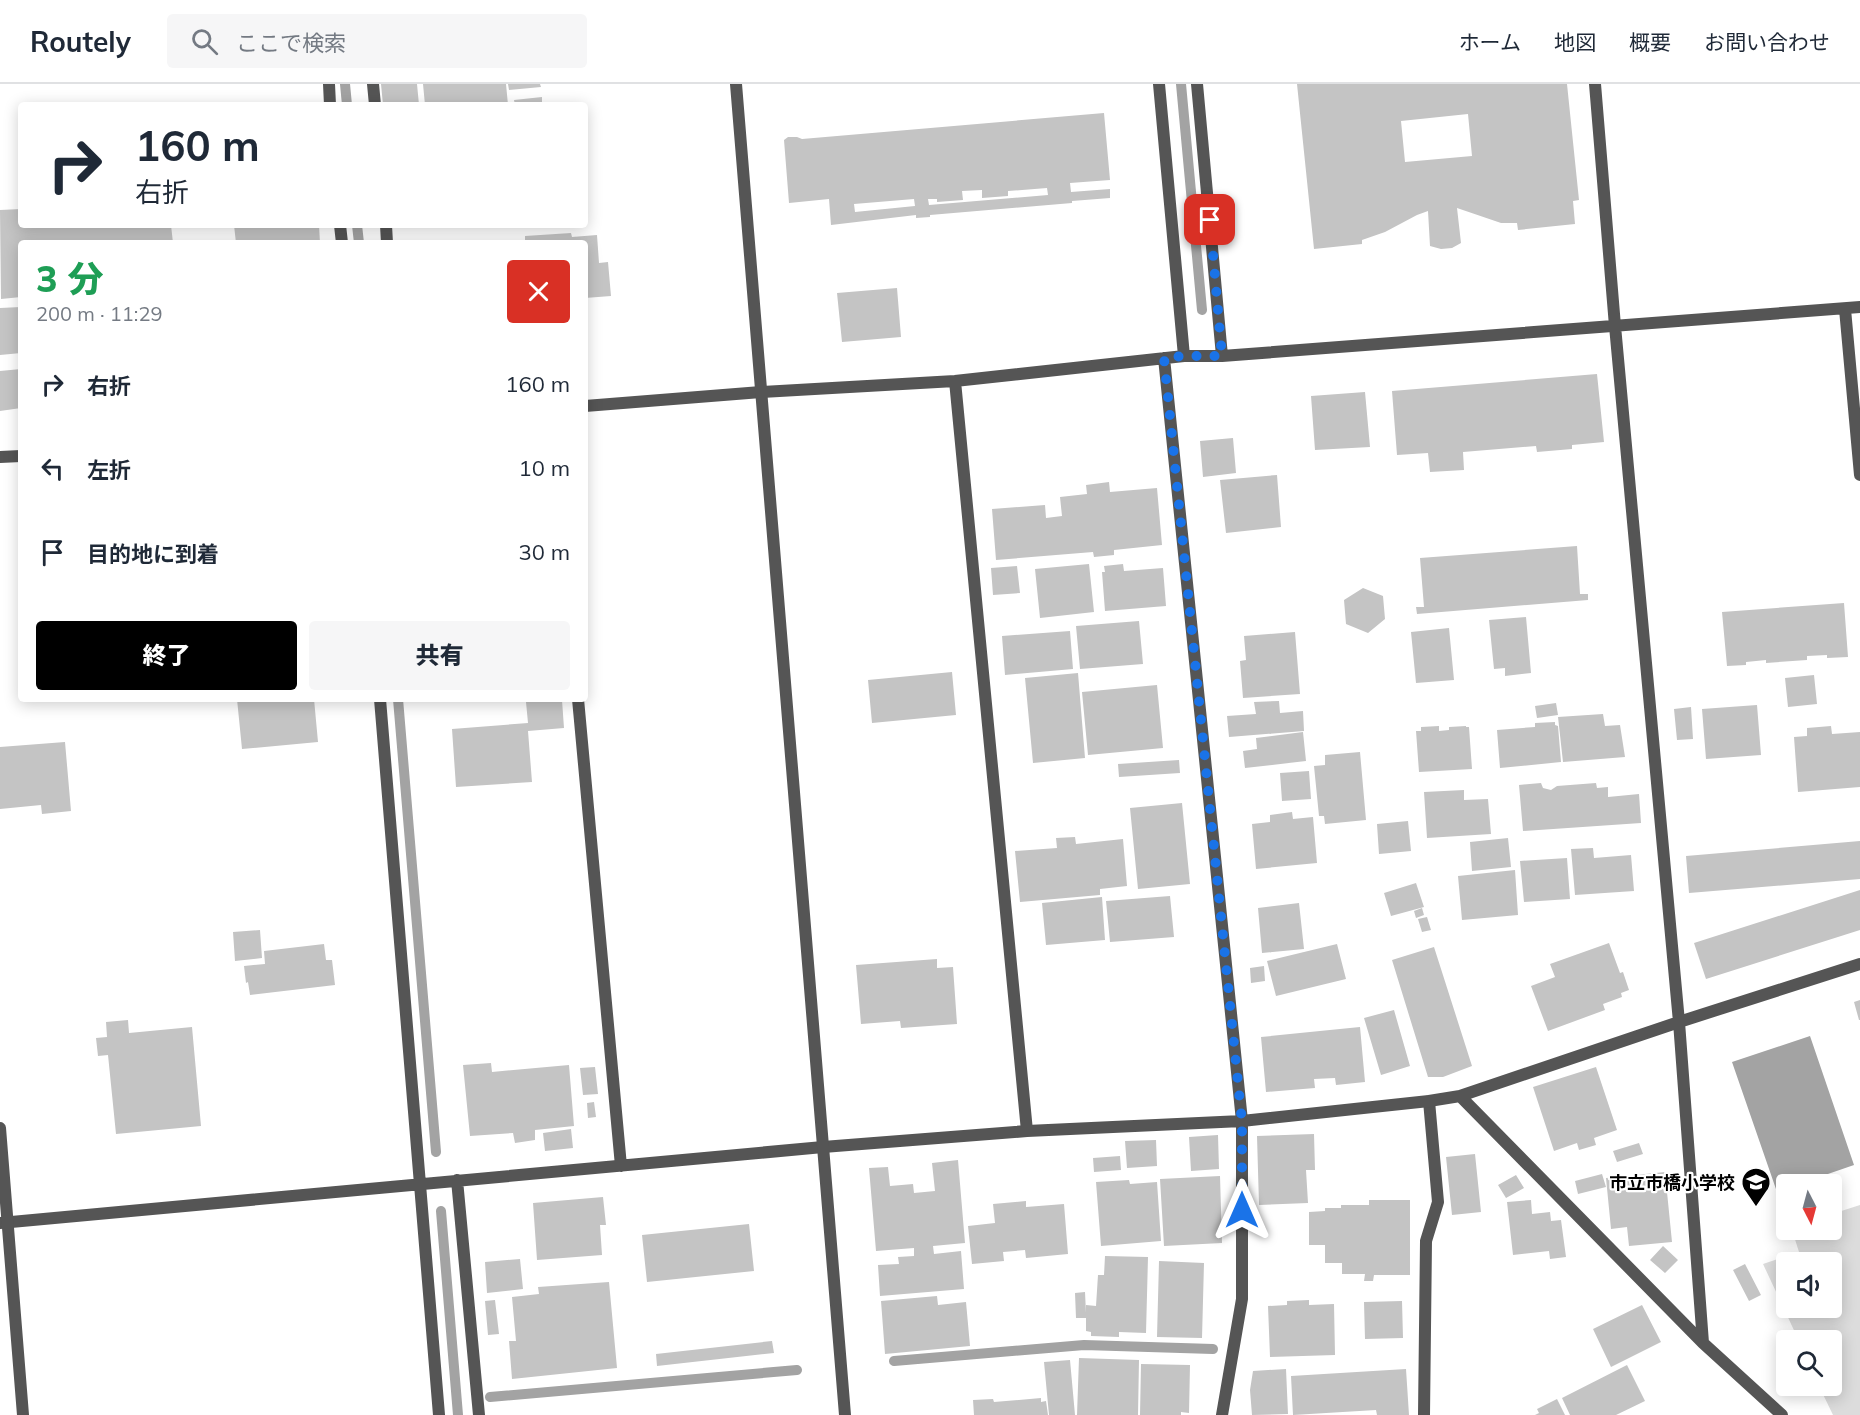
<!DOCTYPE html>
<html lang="ja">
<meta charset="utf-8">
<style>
body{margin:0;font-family:Mulish,"Noto Sans JP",sans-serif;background:#f6f6f7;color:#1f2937;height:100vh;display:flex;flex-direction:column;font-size:22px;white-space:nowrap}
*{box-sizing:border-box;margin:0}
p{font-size:20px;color:#747a83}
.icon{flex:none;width:33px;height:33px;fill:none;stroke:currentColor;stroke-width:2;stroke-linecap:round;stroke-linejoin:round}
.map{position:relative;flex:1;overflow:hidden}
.drawer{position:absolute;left:18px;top:156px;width:570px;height:462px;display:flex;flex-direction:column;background:#fff;border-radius:6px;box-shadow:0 3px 15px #0003}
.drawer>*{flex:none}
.guide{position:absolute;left:18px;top:18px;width:570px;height:126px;border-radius:6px;box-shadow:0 3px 15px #0003;background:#fff;color:#1f2937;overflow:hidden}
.needle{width:39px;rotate:174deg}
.buttons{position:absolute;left:1776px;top:1090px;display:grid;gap:12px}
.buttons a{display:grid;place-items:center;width:66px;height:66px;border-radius:6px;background:#fff;box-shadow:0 3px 15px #0003;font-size:30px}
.pin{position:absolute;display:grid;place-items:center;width:51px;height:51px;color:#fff;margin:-26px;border-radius:12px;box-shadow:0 3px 9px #0006}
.me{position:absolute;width:66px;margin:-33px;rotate:0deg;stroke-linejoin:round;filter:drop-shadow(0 0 4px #0008)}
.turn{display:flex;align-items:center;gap:21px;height:126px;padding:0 18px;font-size:27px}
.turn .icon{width:78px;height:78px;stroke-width:2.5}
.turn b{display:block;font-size:42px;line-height:51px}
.round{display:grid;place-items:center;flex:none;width:63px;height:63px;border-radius:6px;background:#f6f6f7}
.summary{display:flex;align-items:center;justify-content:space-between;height:102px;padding:0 18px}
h1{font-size:36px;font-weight:800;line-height:45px;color:#1e9e55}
.primary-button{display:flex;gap:12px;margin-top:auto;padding:12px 18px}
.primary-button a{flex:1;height:69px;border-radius:6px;background:#000;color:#fff;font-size:24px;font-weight:800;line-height:69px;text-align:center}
.primary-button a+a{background:#f6f6f7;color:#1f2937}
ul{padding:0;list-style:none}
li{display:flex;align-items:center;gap:18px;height:84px;padding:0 18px}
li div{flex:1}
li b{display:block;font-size:22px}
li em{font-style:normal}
header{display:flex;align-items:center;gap:36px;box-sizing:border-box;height:84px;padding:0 30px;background:#fff;border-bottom:2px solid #e0e1e3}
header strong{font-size:28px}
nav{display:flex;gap:33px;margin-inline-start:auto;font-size:21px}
.search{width:420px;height:54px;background:#f6f6f7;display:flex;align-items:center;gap:15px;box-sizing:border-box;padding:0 21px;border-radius:6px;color:#747a83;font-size:22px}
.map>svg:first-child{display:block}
.green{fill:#dcdcdc;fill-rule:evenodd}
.water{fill:#a3a3a3}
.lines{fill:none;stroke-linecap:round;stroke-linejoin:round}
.stream{stroke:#a3a3a3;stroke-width:10}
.building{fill:#c4c4c4;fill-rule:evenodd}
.service{stroke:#555;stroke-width:12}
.minor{stroke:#555;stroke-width:12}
.tertiary{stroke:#555;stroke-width:12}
.route{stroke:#1a73e8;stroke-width:10;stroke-dasharray:0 18}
.labels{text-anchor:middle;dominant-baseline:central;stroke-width:4.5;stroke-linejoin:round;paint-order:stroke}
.poi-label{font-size:18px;font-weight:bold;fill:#000;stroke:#fff;text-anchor:end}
</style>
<header>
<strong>Routely</strong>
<div class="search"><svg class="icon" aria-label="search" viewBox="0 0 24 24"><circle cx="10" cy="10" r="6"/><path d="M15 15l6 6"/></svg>ここで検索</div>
<nav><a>ホーム</a><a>地図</a><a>概要</a><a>お問い合わせ</a></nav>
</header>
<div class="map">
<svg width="1860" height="1331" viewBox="0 0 1860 1331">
<rect width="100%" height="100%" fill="#fff"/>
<path class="green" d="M1860 1121V1331H1833L1819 1302H1832V1257H1799L1763 1180 1799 1168 1792 1146H1832V1130ZM1786 1179H1832V1224H1786Z"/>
<path class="water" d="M1810 952 1854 1081 1796 1101H1786V1104L1777 1108 1732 978Z"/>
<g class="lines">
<path class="stream" d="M345 0 347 21
M1181 0 1202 226
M357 141 359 159
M398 615 436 1068
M441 1127 458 1331
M894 1277 1084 1261 1213 1265
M490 1313 797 1286"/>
</g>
<path class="building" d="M381 0H417L419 21H383Z
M423 0H506L508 21H425Z
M508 0H540L541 3 509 6Z
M1297 0H1567L1579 116 1573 117 1575 140 1518 146 1517 139H1501L1457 124 1461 159 1452 164 1441 165 1430 162 1428 127 1417 131 1385 148 1362 156V160L1314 165ZM1468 30 1472 72 1405 78 1401 37Z
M542 13V21H515L514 16Z
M1104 29 1110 96 1070 99 1071 108 1110 105V114L1072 117V119L930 131V133L916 134V131L831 141 829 115 789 119 784 56 788 53H797L802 55ZM1047 104 1048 111 929 121 928 115H937V118L963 116 962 107 982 106V114L1008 112V107ZM914 115 915 122 855 128 854 120Z
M21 125V141H171L173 159H21V213L1 215 0 126Z
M234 141H273V144L319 141 320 159H236Z
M571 149 572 153 597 151 599 179 608 178 611 212 585 214V159H525V152Z
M897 204 901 253 842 258 837 209Z
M21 223V269L0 271V224Z
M21 285V324L0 327V287Z
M1597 290 1604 358 1572 361V365L1537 368 1536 362 1463 368 1464 386 1430 388 1428 369 1397 371 1392 307Z
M1365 308 1370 363 1315 366 1311 312Z
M1233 354 1236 389 1203 393 1200 357Z
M1277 391 1281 443 1226 449 1220 396Z
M1109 398 1110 408 1157 404 1162 461 1114 466V471L1094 473 1093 468 996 476 992 425 1045 421 1046 434 1062 432 1060 413 1087 410 1086 401Z
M1577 462 1580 510H1588V516L1417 530 1416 523H1424L1420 474Z
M1089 480 1094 528 1040 534 1035 485Z
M1123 480 1124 487 1163 484 1166 522 1105 527 1102 488H1105L1104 482Z
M1017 482 1020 509 993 511 991 484Z
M1363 504 1383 512 1385 535 1368 549 1346 540 1344 516Z
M1844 519 1848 573 1827 574V571L1807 572V576L1766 579V576L1746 578V581L1727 582 1722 528Z
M1526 533 1531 589 1505 592V584L1494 585 1489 536Z
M1139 537 1143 580 1080 585 1076 542Z
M1449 544 1454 596 1416 599 1411 548Z
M1070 547 1073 585 1005 591 1002 552Z
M1295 548 1300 610 1243 614 1240 577 1246 576 1244 552Z
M952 588 956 631 872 639 868 596Z
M1078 589 1085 674 1033 679 1025 594Z
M1814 591 1817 620 1788 623 1785 594Z
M1157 601 1163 664 1088 671 1082 608Z
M237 615H314L318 658 242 665Z
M562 616 564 644 528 647 532 698 456 703 452 645 528 639 526 618Z
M1279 617 1280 629 1303 627 1304 647 1229 653 1227 632 1256 630 1254 618Z
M1556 619 1558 631 1537 634 1535 622Z
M1757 621 1761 671 1706 675 1702 625Z
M1691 623 1693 655 1677 656 1674 625Z
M1603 630 1605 642 1620 641 1625 673 1563 678 1558 633Z
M1555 638V641L1558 642 1561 678 1500 684 1497 646 1535 643V639Z
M1439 642V647L1449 646V643L1466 642V643H1469L1472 685 1419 688 1416 647H1421V643Z
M1831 642 1832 650 1860 648V703L1798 708 1794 653 1807 652V644Z
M1303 648 1306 677 1245 684 1243 667 1257 665 1256 654Z
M65 658 71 727 42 730 41 721 0 725V663Z
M1360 668 1366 736 1325 740 1324 732H1319L1314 682 1325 681V671Z
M1179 676 1180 689 1119 693 1118 680Z
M1309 687 1311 715 1282 717 1280 689Z
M1541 699 1543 704 1551 706 1557 702 1596 699 1597 704 1608 703V713L1639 710 1641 739 1523 747 1519 701Z
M1464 706V716L1488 715 1491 750 1427 754 1424 708Z
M1182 719 1190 800 1138 805 1130 724Z
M1292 728 1293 735 1313 733 1317 779 1256 785 1252 740 1270 738V731Z
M1408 737 1411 767 1379 770 1377 740Z
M1075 753 1076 760 1123 755 1127 802 1100 805V811L1020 818 1015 767 1057 764 1056 754Z
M1508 754 1511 783 1472 787 1470 758Z
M1860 757V795L1689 809 1686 772Z
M1593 764 1594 774 1631 771 1634 807 1575 811 1571 765Z
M1567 774 1570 815 1524 818 1520 777Z
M1515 786 1518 831 1462 836 1458 792Z
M1416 799 1424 823 1391 832 1384 809Z
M1860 806V846L1706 895 1694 859Z
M1170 812 1174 853 1110 858 1106 817Z
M1102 813 1105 856 1046 861 1042 819Z
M1299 819 1304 865 1262 869 1258 824Z
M1422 824 1424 831 1416 834 1414 827Z
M1427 833 1431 846 1422 848 1418 835Z
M260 846 262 874 235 877 233 848Z
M1609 859 1620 889 1623 888 1629 906 1621 909 1622 913 1603 920 1605 926 1548 947 1531 902 1555 893 1550 880Z
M324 860 326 876H332L335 901 250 911 248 898 246 899 244 882 265 880 264 867Z
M1337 860 1346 895 1276 912 1267 877Z
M1434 863 1472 982 1443 993H1428L1392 876Z
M937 875V884L953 883 957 940 901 944 900 937 861 940 856 881Z
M1264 882 1265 897 1251 899 1250 884Z
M1860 916V936H1859L1854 918Z
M1394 926 1410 982 1381 991 1364 934Z
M128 936 129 949 192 943 201 1042 116 1050 108 971 98 972 96 954 107 953 106 938Z
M1360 943 1365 998 1336 1001 1335 994 1314 995 1315 1004 1266 1008 1261 953Z
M491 979 492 988 569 981 574 1042 535 1046V1056L515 1059 513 1049 470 1052 463 981Z
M595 983 598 1010 583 1011 580 984Z
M1596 983 1617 1046 1594 1054 1596 1061 1579 1066 1577 1059 1554 1067 1533 1003Z
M594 1018 596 1033 588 1034 587 1019Z
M571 1045 573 1064 545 1067 543 1049Z
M1314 1050 1315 1086H1306L1308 1119 1259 1121 1257 1052Z
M1218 1051 1219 1085 1191 1087 1189 1053Z
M1156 1056 1157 1082 1127 1084 1125 1057Z
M1639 1059 1643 1070 1617 1078 1613 1067Z
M1475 1070 1481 1128 1452 1131 1446 1073Z
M1120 1072 1121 1086 1094 1088 1093 1074Z
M958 1076 965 1159 933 1162 934 1170 961 1167 964 1205 880 1212 878 1181 899 1180 898 1173 914 1172V1164L876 1167 869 1084 888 1083 890 1102 913 1100 914 1109 935 1107 932 1079Z
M1665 1088 1672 1158 1629 1162 1627 1143 1611 1145 1606 1094Z
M1602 1090 1606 1103 1578 1110 1575 1097Z
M1516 1091 1524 1104 1506 1114 1498 1101Z
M1220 1092 1222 1159 1164 1162 1160 1095Z
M1129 1096 1130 1100 1157 1098 1161 1157 1101 1162 1096 1098Z
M603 1113 606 1141H600L602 1171 537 1176 533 1119Z
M1369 1116H1410V1191H1374L1373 1197H1364L1365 1190H1342V1179H1325V1161H1309V1128L1325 1127V1124H1341V1121H1369Z
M1531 1116 1532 1130 1550 1128 1551 1137 1561 1136 1566 1173 1550 1175 1549 1167 1513 1171 1507 1118Z
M1026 1117V1123L1064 1120 1068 1170 1026 1174 1025 1166 1003 1168 1004 1177 972 1180 968 1142 995 1139 993 1120Z
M749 1140 754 1187 647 1198 642 1151Z
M1663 1162 1678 1176 1665 1189 1650 1176Z
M1105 1172 1148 1173 1146 1249 1119 1248V1253L1091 1252V1248L1086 1247V1234H1076L1075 1209 1085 1208 1086 1229V1221L1096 1222 1098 1191H1104Z
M520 1175 523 1205 487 1209 485 1178Z
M1159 1177 1204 1179 1202 1254 1157 1253Z
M1745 1180 1761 1211 1749 1217 1733 1186Z
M609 1198 617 1284 512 1295 509 1257H516L512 1213 539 1210 538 1203Z
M937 1212 938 1221 966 1218 970 1262 885 1270 881 1217Z
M495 1216 499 1250 488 1251 485 1217Z
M1309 1216V1221L1334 1220 1335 1271 1270 1273 1268 1222 1287 1221V1217Z
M1402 1217 1403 1254 1365 1255 1364 1218Z
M1642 1221 1661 1258 1611 1283 1593 1245Z
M772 1257 774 1269 657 1282 656 1270Z
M1079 1274 1139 1276 1138 1331H1077Z
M1070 1276 1075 1331H1049L1044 1278Z
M1141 1280 1190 1281 1189 1329 1181 1328V1331H1140Z
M1627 1281 1645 1317 1616 1331H1570L1562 1314Z
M1286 1285 1288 1330 1252 1331 1250 1306 1253 1287Z
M1406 1285 1409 1331H1377L1376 1326 1293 1331 1291 1292Z
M1041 1314V1318L1046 1317 1048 1331H974L973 1316 993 1315 994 1318Z
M1557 1315 1565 1331H1535L1539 1329 1537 1325Z"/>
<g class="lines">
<path class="service" d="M1424 1331 1426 1157 1438 1118 1429 1017"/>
<path class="minor" d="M329 0 330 21
M373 0 375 21
M1159 0 1184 272
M1197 0 1222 272
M1595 0 1615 242 1679 938 1703 1259
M340 141 342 159
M386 141 387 159
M1845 225 1860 391
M1164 274 1242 1037V1215L1222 1331
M955 297 1027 1047
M585 322 761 308 955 297 1184 272H1222L1860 223
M0 373 21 372
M380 615 439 1331
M578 615 621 1082
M1460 1012 1703 1259 1782 1331
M457 1096 479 1331
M0 1139 823 1063 1027 1047 1242 1037 1429 1017 1460 1012 1679 938 1860 880"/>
<path class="tertiary" d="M736 0 845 1331
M0 1044 23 1331"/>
</g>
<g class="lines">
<path class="route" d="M1210 136 1222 272H1184L1164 274 1242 1038V1126"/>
</g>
<defs>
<g id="school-pin" transform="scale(1.5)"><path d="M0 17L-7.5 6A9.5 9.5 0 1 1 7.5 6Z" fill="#000" stroke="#fff"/><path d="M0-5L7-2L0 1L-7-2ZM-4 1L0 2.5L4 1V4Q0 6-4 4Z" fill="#fff"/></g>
</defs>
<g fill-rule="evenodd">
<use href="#school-pin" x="1756" y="1098"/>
</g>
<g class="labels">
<g class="poi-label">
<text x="1735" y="1098">市立市橋小学校</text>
</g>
</g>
</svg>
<div class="buttons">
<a><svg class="needle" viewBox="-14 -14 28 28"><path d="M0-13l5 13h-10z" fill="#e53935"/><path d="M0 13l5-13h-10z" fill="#747a83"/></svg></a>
<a><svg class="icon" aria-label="sound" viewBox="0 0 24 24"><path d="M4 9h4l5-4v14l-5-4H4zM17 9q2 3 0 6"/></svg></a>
<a><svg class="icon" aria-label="search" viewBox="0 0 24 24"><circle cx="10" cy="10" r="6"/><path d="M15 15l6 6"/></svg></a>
</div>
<div class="pin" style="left:1210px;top:136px;background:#d93025"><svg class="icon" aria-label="arrive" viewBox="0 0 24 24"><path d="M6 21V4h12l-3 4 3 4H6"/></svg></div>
<svg class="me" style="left:1242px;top:1126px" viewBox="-20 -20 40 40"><path d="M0-17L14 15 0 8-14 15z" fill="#1a73e8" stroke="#fff" stroke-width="4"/></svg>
<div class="guide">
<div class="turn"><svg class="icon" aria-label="right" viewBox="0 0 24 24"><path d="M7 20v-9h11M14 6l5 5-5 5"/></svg><div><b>160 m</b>右折</div></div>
</div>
<section class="drawer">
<div class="summary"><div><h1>3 分</h1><p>200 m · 11:29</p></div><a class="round" style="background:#d93025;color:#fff"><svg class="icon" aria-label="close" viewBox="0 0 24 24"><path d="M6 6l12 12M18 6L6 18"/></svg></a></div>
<ul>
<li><svg class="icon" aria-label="right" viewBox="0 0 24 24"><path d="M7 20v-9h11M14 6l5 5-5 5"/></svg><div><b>右折</b></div><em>160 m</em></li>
<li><svg class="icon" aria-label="left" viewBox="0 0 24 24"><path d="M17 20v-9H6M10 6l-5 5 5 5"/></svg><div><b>左折</b></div><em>10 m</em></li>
<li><svg class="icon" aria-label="arrive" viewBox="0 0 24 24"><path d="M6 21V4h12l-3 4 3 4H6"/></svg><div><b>目的地に到着</b></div><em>30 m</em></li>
</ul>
<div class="primary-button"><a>終了</a><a>共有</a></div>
</section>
</div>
